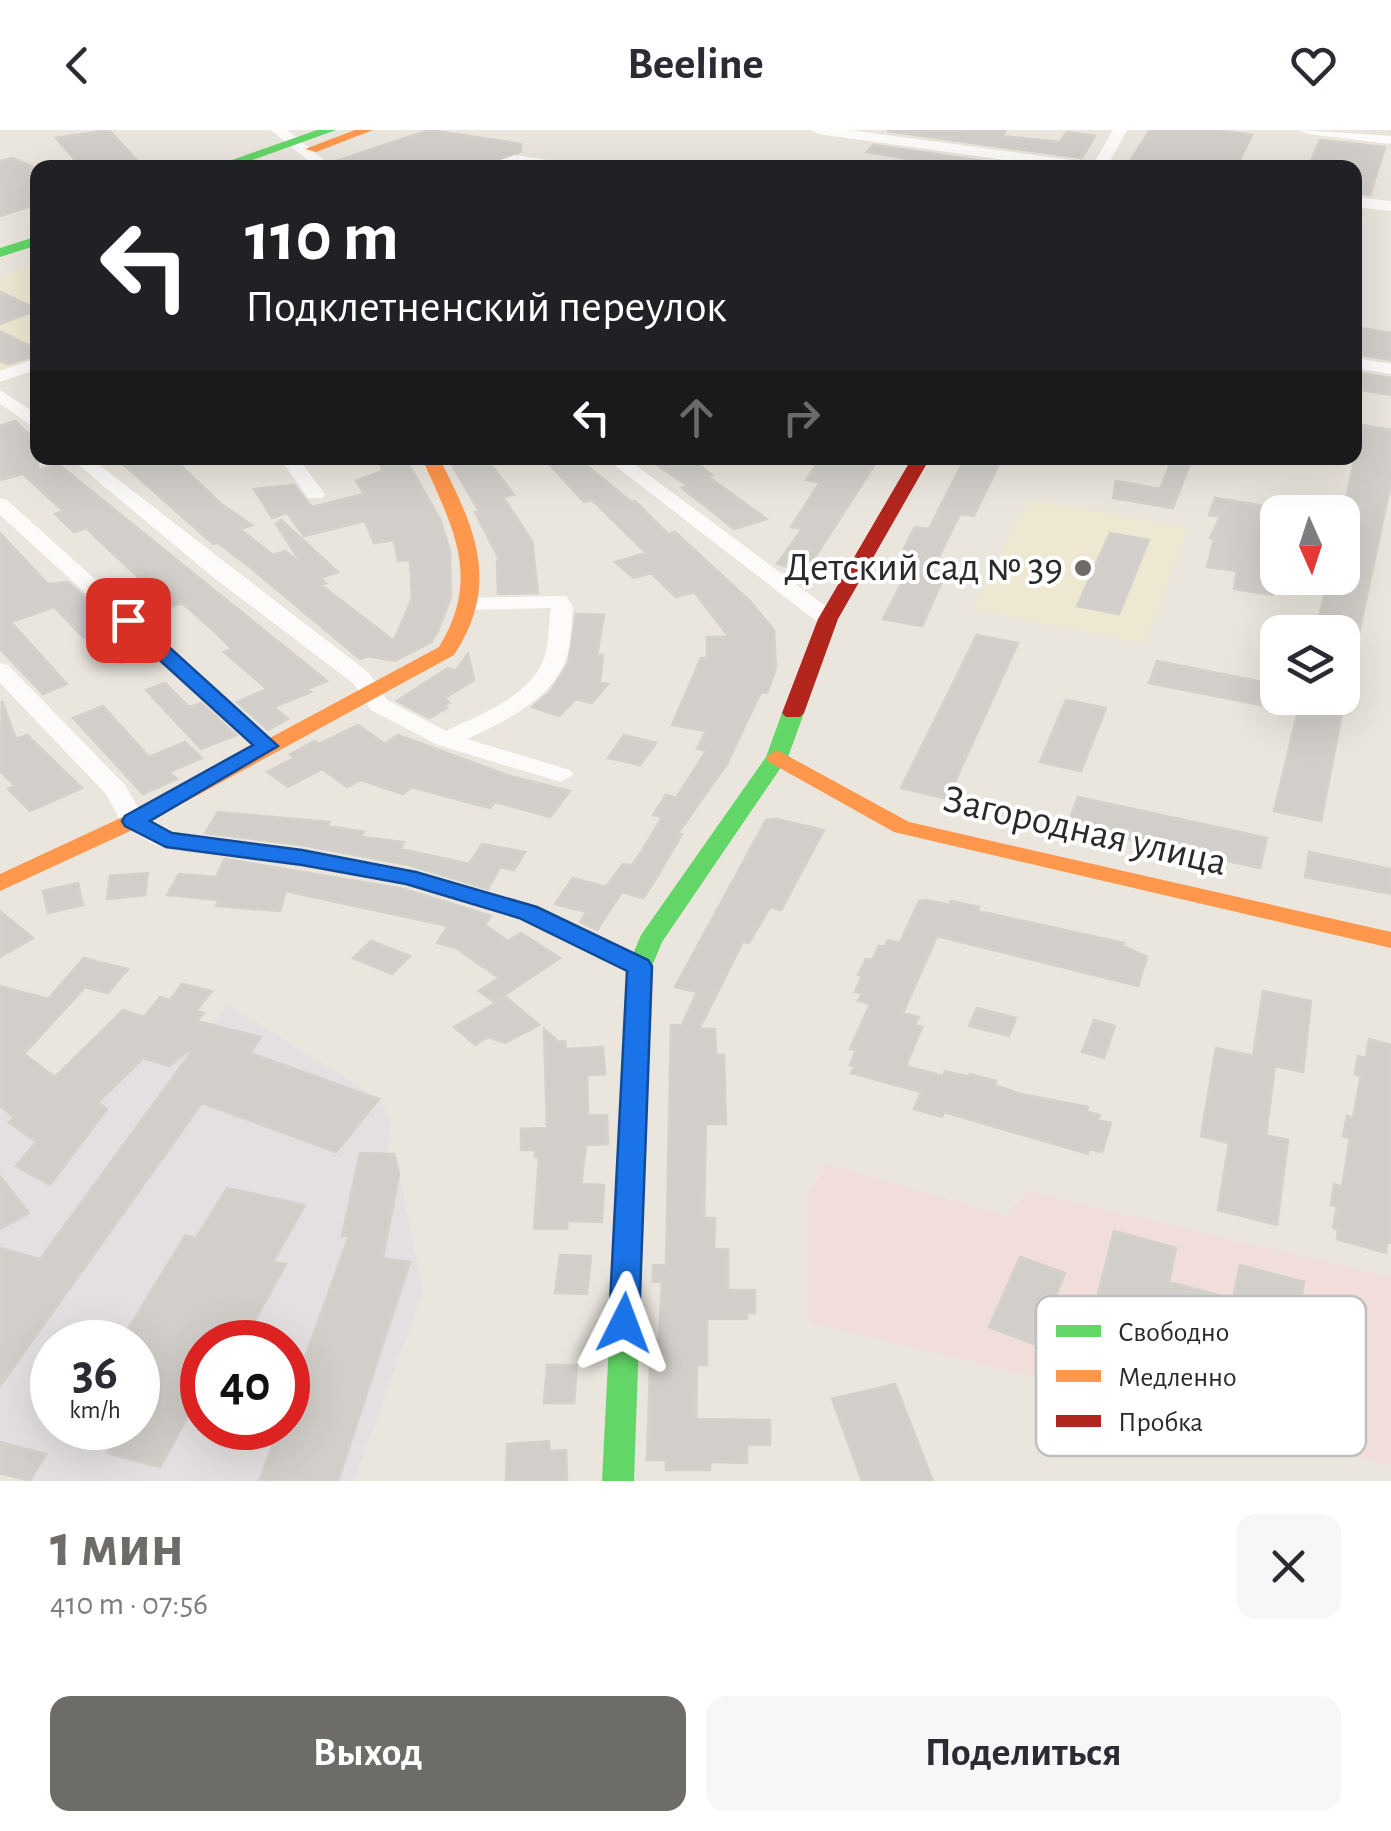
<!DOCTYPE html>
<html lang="ru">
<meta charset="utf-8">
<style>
body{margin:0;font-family:"Alegreya Sans",sans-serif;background:#f7f7f7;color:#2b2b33;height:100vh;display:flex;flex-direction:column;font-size:38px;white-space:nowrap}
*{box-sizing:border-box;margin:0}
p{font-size:32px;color:#7c7c81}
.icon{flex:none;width:55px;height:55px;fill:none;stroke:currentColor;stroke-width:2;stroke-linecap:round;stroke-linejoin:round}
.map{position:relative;height:1351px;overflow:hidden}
.panel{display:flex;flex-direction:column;background:#fff;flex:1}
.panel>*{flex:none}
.top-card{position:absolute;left:30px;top:30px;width:1332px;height:305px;border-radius:20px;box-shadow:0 10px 40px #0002;background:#202124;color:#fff;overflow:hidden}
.needle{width:65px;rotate:177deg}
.buttons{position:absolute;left:1260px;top:365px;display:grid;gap:20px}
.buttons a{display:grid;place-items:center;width:100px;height:100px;border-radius:20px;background:#fff;box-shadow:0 10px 40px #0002;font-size:50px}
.speed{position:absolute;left:30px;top:1190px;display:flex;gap:20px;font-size:50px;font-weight:700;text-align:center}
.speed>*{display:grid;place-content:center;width:130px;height:130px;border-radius:50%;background:#fff;box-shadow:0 10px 40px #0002;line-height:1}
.speed small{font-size:25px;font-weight:400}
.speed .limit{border:15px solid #d22;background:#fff;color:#111}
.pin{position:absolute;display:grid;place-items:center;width:85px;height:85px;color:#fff;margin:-42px;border-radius:20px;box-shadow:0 5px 15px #0006}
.me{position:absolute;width:110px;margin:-55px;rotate:3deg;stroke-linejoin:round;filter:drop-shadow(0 0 8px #0008)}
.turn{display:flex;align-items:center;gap:35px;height:210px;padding:0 50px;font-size:45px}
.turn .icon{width:130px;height:130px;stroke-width:2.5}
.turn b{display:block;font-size:70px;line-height:85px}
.lanes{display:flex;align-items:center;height:95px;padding:0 50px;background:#0003;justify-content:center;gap:50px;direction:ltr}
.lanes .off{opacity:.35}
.round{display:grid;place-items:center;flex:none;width:105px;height:105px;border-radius:20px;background:#f7f7f7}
.summary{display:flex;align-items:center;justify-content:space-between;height:170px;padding:0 50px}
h1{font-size:60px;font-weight:600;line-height:75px;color:#6d6c69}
.button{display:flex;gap:20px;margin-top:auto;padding:20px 50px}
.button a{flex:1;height:115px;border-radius:20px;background:#6d6c69;color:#fff;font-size:40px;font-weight:600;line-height:115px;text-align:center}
.button a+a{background:#f7f7f7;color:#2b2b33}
header{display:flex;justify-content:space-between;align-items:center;height:130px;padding:0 50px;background:#fff;font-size:45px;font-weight:600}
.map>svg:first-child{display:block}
.industrial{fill:#e4e0e2;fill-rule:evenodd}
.education{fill:#eee7d2}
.medical{fill:#f1deda}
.building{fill:#d2cfca;stroke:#d4d1cb;stroke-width:2.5}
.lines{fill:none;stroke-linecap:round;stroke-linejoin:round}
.street{fill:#fcfbfa;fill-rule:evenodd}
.fast{fill:#63d668;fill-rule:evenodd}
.slow{fill:#ff974d;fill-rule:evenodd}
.jam{fill:#b3261e;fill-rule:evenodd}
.route{fill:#1a73e8;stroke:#114b97;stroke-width:2.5}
.poi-dot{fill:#6d6c69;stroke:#fff;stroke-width:4}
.labels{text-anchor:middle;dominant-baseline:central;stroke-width:8;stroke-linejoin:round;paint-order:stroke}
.poi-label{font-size:40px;fill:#2a2a2a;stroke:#fff;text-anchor:end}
.street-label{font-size:40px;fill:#2a2a2a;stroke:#fff}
.key{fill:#fff;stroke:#bfbfbf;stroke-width:2.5}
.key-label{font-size:28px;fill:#2a2a2a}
</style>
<header><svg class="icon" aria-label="back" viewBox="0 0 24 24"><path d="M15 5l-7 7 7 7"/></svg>Beeline<svg class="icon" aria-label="heart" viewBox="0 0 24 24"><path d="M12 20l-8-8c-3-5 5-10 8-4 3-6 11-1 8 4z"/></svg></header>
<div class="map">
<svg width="1391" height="1351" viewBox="0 0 1391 1351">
<rect width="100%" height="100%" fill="#eae6de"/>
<path class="industrial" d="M227 874 379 969 390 990 388 1023 394 1024 399 1044 423 1162 354 1351H29L0 1343V916L7 911 55 947 123 880 205 905ZM52 1212H138V1298H52ZM202 1212H288V1298H202Z"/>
<path class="education" d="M37 134V226L0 240V147Z
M1029 369 1188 398 1145 513 973 479Z"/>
<path class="medical" d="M827 1034 1007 1086 1026 1061 1391 1147V1335L809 1192V1061Z"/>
<path class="building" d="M109 0 144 38H82L56 8Z
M429 0 521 14 520 22 475 38H338L333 32Z
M1006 0 1002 6 1060 12 1067 2 1095 6 1082 28 887 1Z
M1150 0H1218L1252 5 1236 38H1179L1130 31Z
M1320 10 1385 17 1370 65 1355 63V38H1308Z
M873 15 1032 38H957L867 22Z
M12 28 38 39V74L0 86V31Z
M0 162 38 179V180L0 194Z
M1355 197 1391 203V230L1355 224Z
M0 201 38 220V225L8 234 0 231Z
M1355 242 1391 248V265L1355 259Z
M15 291 38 313V340L58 334 327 551 307 559 311 562 274 577 288 589 268 600 237 572 267 559 224 522 232 519 214 501 182 473 170 477 86 398 74 402 55 384 63 381 23 344 0 350V296Z
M1362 295 1391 300V353L1351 540 1342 539V502H1315L1329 448H1342V388Z
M116 328H173L220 373 252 395 240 399 273 425 285 421 302 434 276 394 281 390 338 442 320 448 326 453 321 455 394 511 412 468 410 430 398 431 394 410 374 413 365 391 304 406 287 383 272 388 254 359 294 355 312 377 364 364 356 351 382 341 379 328H405L440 389 450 421 451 467 438 501 431 512 395 531 368 526 360 529 251 438 218 413 213 414Z
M578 328 631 372 635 371 668 404 675 402 750 471 774 500 776 538 767 563 761 562 727 634 678 703 682 704 657 747 643 768 622 762 597 800 580 792 587 782 555 774 573 748 606 757 623 734 631 736 642 721 662 687 653 685 666 665 676 668 706 621 697 619 706 601 672 595 701 528 707 529V507H729L694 462 676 467 651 443 634 448 615 432 646 423 592 370 584 372 550 335Z
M647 328H691L712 345 707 346 767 389 734 399 682 358 688 356Z
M821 328H879L806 441 777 434 802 399 791 397 820 352 806 350Z
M965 328H1002L974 386 960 384 930 445 944 447 922 496 883 489 906 444 892 442 915 397 929 399Z
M1173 328H1192L1173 378 1113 368 1116 351 1160 359Z
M487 329 514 365 503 367 532 411 538 463 498 464 497 431H500L475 382 479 381 452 335Z
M1215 368 1278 378V435L1272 465 1234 459 1237 441 1207 437 1214 409 1210 408 1220 387 1209 385Z
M0 403 48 454 68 452 146 523 120 533 88 505 83 507 54 477 11 492 67 554 43 564 0 519Z
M1110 403 1149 410 1119 484 1077 476Z
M576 484 604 485 597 525H603L600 552 608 554 592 573 576 569 559 586 532 577 551 561 568 534Z
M977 505 1018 513 947 669 901 658Z
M468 524 474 550 445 568 449 573 444 576 447 578 429 588 397 571 448 538 455 541Z
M1157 531 1267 553 1261 575 1149 553Z
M165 553 189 577 201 573 236 605 201 619 146 560Z
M1301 568H1345L1321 691 1274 681Z
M1066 570 1106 578 1081 641 1040 632Z
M2 571 16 609 27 605 82 658 30 681 8 659 15 656 0 641Z
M103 576 149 627 185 612 202 628 169 642 177 649 143 664 73 588Z
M358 595 385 614 398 605 510 646 570 661 550 687 495 672 490 678 411 657 403 664 361 650 347 657 322 639 288 657 267 642 294 628 290 624 315 611 319 614Z
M624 605 656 613 640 635 608 628Z
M1078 667 1267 708 1260 738 1067 696Z
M218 682 330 692 328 696 364 702 361 707 404 712 401 719 469 734 482 714 525 722 514 740 500 737 488 759 409 735 302 715 205 703Z
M777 689 824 700 781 780 770 777 749 813 743 812 699 899H715L716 925H724L726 994H706L704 1088H715L714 1119H728V1160H755V1183L747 1182V1189H707V1235H697L696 1289 770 1290V1315H747V1333L710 1332V1340H666V1330H647L651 1208H659L662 1152H653V1135H666L671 895H682L697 862 675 857 766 690Z
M1309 722 1391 739V764L1305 747Z
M225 729 404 759 491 786 485 795 508 811 521 803 560 828 494 872 479 861 499 848 456 818 437 813 448 796 286 761 280 781 216 776 219 770 167 765 179 744 216 747Z
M148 743 145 765 107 769 110 746Z
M78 753 83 775 48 783 43 761Z
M927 770 949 775 951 771 979 777 978 781 1124 813 1123 816 1147 827 1138 856 937 806 903 883 919 887 915 895 922 897 906 936 943 946 945 941 969 947 970 944 996 951 995 955 1021 964 1088 977 1087 981 1100 985 1098 990 1111 993 1102 1022 1089 1019 1088 1024 944 982 942 987 914 979 921 962 851 943 855 936 850 935 856 920 850 919 870 874 858 871 862 863 855 862 862 846 858 845 866 829 872 830 879 816 884 817 888 810 900 813 919 771Z
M0 781 33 808 0 827Z
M371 811 410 826 392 844 353 828Z
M84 828 96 831 98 839 99 832 128 839 108 863 85 857 24 924 55 947 123 880 144 887 160 867 170 870 182 854 212 861 196 881 204 883 197 891 261 907 250 923 379 969 336 1022 202 973 0 1256V1118L40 1129 198 913 169 936 143 928 98 972 107 979 50 1055 16 1036 36 1012 9 992 15 988 0 976V856L48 869Z
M1263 861 1311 871 1303 942 1275 936 1266 1005 1288 1010 1277 1095 1218 1080 1229 1013 1201 1006 1216 918 1253 926Z
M506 867 539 895 505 913 488 907 475 915 454 897Z
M977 878 1016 888 1009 906 969 896Z
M1094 890 1115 896 1104 928 1082 922Z
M544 899 559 912 565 911 566 919 603 917 605 944 587 945 588 985H607L608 1014 586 1015 581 1054 604 1055 602 1092 568 1091 567 1099H534L539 1027H535V1020H521V999L547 998Z
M1369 909 1391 915V1113L1387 1112 1386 1123 1337 1109 1338 1100 1333 1098 1337 1077 1331 1075 1334 1054 1342 1057 1350 1008 1343 1006 1347 986 1353 988 1361 946 1355 944 1358 926 1366 928Z
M360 1023 394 1024 399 1044 383 1128 410 1132 338 1351H259L279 1298H288V1274L349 1106H342Z
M0 1046 29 1083 0 1099Z
M227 1058 305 1075 273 1132 286 1134 243 1212H202V1276L195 1274 160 1337 107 1323 114 1313 79 1304 80 1298H138V1212H120L185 1106 196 1108Z
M1114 1101 1176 1118 1169 1152 1233 1169 1240 1135 1304 1152 1297 1192 1336 1186 1347 1203 1352 1228 1343 1251 1327 1272 1290 1240 1283 1285 1215 1265 1222 1226 1156 1207 1147 1246 1082 1227Z
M560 1125 591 1126 587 1164 555 1163Z
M1020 1127 1065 1143 1036 1215 989 1197Z
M547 1235H577L574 1273H544Z
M895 1254 933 1351H862L832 1269Z
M549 1311V1321L566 1320 567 1351H506L507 1314Z
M0 1312 46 1324 30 1351 0 1343Z"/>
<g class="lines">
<path class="street" d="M271 0H287L334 38H317Z
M811 0H849L1094 33 1113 0H1127L1106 38H1063L818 4Z
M1300 0 1391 6V14L1307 4Z
M515 25 572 34 579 38 516 33 478 38Z
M1355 67 1391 71V81L1355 77Z
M38 228V239L0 252V241Z
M1355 228 1391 234V244L1355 238Z
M0 260 38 285V300L0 274Z
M70 328H90L369 543 387 570 446 601C479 585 526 568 542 533 550 516 548 495 551 478L470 480 462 478 459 473 462 468 566 466 573 477C571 495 572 515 565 532 548 572 504 591 467 609L570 640 573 645 561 652 438 615 371 580 353 553 214 448Z
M280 328H298L325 364 322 368H308Z
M605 328H626L836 484 839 489 836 494H820Z
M0 368 7 370 275 611 279 616 275 621H259L0 385Z
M0 533 8 535 125 655 143 686 172 703 302 719 408 739 537 777 650 829 654 836 650 843H630L519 789 405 755 302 735 157 716 124 697 106 664 0 553Z"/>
<path class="fast" d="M317 0H336L230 38H209Z
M38 106V115L0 127V118Z
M793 577 804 583 788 627 662 812 652 836 634 1351H602L628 836 641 805 766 627 782 583Z"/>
<path class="slow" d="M355 0H373L316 22 305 19Z
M422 328H439C475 397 501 454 454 525L141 696 0 761V744L125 686 439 517C483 446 451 395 422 328Z
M777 620 909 692 1391 802V818L894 702 769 632 766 627Z"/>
<path class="jam" d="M912 328H930L838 489 804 583 800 587H786L782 583 818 489Z"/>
</g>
<path class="route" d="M128 484 135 486 278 616 150 691 172 703 302 720 416 742 537 777 648 830 652 836 639 1193 635 1202 624 1205 613 1202 609 1193 627 841 519 788 406 754 302 735 166 717 125 696 122 691 125 686 253 615 121 495V486Z"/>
<circle class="poi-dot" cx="1083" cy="438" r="10"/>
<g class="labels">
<g class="poi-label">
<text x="1063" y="438">Детский сад № 39</text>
</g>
<g class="street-label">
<text transform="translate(1085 701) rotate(13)">Загородная улица</text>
</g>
</g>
<rect x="1036" y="1166" width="330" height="160" rx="15" class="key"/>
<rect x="1056" y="1195" width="45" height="12" fill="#63d668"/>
<rect x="1056" y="1240" width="45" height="12" fill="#ff974d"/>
<rect x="1056" y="1285" width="45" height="12" fill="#b3261e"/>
<g class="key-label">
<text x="1118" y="1211">Свободно</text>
<text x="1118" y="1256">Медленно</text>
<text x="1118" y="1301">Пробка</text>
</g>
</svg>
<div class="buttons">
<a><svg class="needle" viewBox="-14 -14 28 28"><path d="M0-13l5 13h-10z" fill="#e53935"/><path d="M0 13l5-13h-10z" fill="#7c7c81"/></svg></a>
<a><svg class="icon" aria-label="layers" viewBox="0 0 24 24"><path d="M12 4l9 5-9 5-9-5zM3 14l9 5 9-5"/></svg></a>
</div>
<div class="speed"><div>36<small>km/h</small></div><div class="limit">40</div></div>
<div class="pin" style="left:128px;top:490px;background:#d93025"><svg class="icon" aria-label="arrive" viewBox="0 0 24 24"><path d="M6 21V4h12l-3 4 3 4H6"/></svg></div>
<svg class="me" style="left:624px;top:1193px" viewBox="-20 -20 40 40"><path d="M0-17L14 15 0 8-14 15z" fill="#1a73e8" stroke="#fff" stroke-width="4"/></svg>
<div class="top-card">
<div class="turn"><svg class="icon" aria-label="left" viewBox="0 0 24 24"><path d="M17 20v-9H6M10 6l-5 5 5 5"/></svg><div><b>110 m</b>Подклетненский переулок</div></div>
<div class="lanes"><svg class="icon" aria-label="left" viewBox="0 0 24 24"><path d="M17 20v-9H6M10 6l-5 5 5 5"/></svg><svg class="icon off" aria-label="ahead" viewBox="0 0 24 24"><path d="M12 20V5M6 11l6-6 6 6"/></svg><svg class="icon off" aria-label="right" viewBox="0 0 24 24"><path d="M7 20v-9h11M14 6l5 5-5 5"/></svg></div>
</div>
</div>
<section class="panel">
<div class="summary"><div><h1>1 мин</h1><p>410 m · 07:56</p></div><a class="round"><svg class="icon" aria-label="close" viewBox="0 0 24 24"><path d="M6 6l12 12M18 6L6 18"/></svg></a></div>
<div class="button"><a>Выход</a><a>Поделиться</a></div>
</section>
